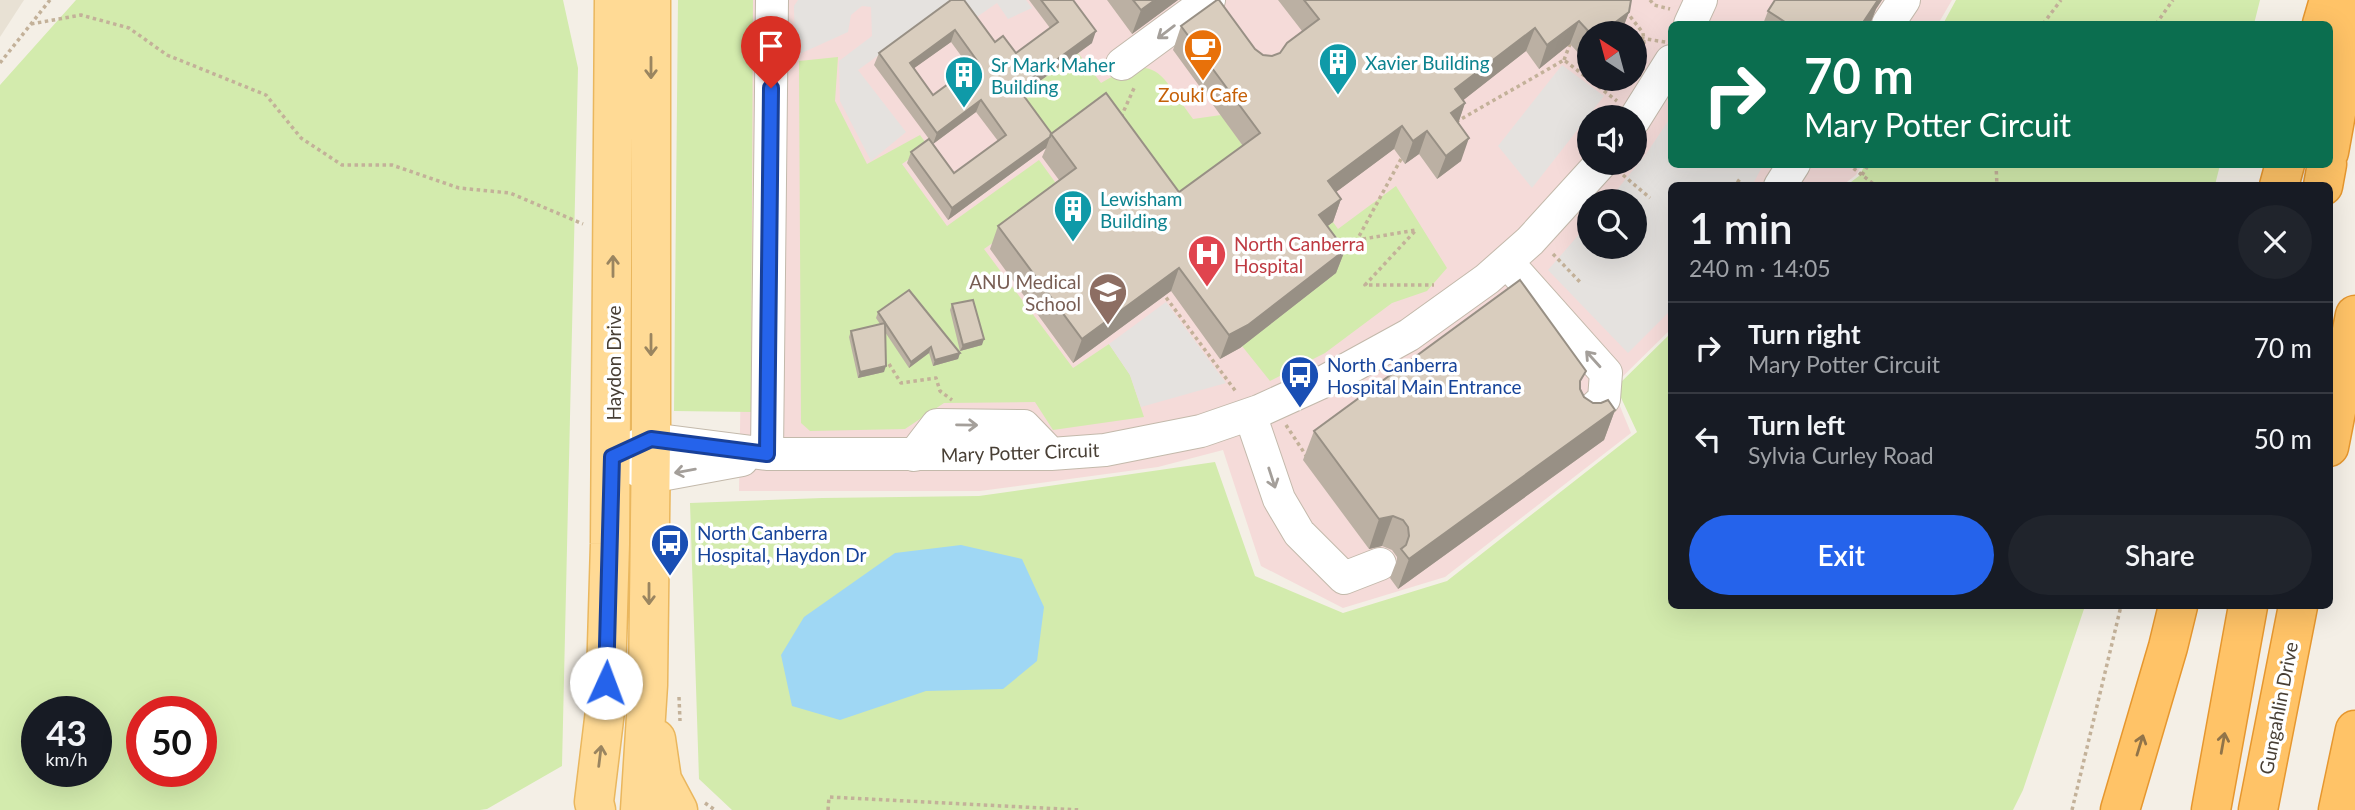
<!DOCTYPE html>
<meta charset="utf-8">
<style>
body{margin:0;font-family:Lato,sans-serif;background:#20242c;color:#f1f3f6;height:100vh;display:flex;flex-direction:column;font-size:26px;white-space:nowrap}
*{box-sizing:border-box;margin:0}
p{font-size:23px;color:#9ea1a6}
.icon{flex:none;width:38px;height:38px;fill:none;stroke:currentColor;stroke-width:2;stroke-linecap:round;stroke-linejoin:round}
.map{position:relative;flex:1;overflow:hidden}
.sheet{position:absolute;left:1668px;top:182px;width:665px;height:427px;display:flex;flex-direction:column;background:#171b24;border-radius:10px;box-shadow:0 7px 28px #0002}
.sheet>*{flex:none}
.hud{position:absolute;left:1668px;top:21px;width:665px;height:147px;border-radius:10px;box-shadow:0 7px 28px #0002;background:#0b6e4f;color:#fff;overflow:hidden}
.needle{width:46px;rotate:324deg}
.fabs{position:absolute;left:1577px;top:21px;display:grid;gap:14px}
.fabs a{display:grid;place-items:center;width:70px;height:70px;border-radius:50%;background:#171b24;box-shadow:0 7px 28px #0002;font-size:35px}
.speed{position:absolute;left:21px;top:696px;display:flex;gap:14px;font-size:35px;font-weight:700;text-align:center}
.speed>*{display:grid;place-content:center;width:91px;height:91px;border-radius:50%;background:#171b24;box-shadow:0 7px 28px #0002;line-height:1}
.speed small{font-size:18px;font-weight:400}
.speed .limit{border:10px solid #d22;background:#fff;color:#111}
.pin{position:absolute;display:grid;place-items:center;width:60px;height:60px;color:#fff;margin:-72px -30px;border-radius:50% 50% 50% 0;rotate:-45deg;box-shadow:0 0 7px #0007}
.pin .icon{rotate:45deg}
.me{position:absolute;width:77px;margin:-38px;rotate:2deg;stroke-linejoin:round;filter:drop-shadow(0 0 5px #0008)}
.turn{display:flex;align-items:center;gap:24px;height:147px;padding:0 21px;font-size:32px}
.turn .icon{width:91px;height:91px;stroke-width:2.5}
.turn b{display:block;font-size:49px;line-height:60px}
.round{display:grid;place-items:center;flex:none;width:74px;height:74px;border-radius:37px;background:#20242c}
.overview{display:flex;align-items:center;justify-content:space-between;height:119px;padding:0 21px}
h1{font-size:42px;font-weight:600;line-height:52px}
.action{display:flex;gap:14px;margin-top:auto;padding:14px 21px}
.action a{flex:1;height:80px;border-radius:42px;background:#2563eb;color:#fff;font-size:28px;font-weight:600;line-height:80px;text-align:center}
.action a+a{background:#20242c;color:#f1f3f6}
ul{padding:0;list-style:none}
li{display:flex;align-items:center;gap:21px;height:91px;padding:0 21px;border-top:2px solid #363941}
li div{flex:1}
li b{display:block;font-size:26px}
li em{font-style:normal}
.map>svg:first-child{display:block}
.residential{fill:#e8e1d4}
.medical{fill:#f5dbd9;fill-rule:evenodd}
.green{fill:#d3ebad;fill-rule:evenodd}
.parking{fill:#e5e2df}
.water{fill:#9fd7f4}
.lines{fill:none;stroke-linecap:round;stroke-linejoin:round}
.minor-casing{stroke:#c3b9ab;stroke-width:34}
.major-casing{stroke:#eab75e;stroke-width:41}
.highway-casing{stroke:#e6972f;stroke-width:41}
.path{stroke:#c3b199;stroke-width:3.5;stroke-dasharray:3.5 3.5;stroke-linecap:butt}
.minor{stroke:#fff;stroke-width:32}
.major{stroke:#ffda95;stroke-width:38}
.highway{stroke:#ffc367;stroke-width:38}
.path-bridge{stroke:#c3b199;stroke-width:3.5;stroke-dasharray:3.5 3.5;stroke-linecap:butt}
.wall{fill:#bbb0a3;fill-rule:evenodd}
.shaded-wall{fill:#989085}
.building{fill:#d9cdbe;stroke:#989085;stroke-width:2;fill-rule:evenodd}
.oneway{stroke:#a49f9a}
.oneway2{stroke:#9a8560}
.oneway3{stroke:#917449}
.route-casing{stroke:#184099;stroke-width:18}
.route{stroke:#2563eb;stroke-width:12}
.labels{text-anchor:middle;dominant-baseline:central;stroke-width:7;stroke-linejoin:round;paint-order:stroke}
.culture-label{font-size:19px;fill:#0d838f;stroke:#fff;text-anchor:start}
.food-label{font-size:19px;fill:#c56008;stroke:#fff}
.health-label{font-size:19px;fill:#be3a42;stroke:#fff;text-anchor:start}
.education-label{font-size:19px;fill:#785e54;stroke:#fff;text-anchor:end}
.street-label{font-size:19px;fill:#483f35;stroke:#fff}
.transit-label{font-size:19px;fill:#164399;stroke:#fff;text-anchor:start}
</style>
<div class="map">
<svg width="2355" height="810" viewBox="0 0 2355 810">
<rect width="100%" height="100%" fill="#f4efe6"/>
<path class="residential" d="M0 0H24L0 37Z"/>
<path class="medical" d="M747 0H1952L1938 24H1671V164L1862 165 1856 175 1843 185 1671 186V329L1612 387 1631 433 1445 577 1343 608 1261 566 1223 450 1158 467 980 491H739ZM1589 33H1634V79H1589ZM1589 117H1634V163H1589ZM1589 201H1634V247H1589Z"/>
<path class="green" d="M76 0H563L578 68 562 766 487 809 480 810H0V85ZM37 712H96V772H37ZM142 712H201V772H142Z
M678 0H753L751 412 674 411Z
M1956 0H2260L2254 24H1943Z
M1078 53 1101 83C1158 50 1160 75 1193 119L1221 115 1251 157 1142 237 1051 150 1014 100Z
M838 57 835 101 867 164 920 135 928 146 902 164 947 226 1039 160 1063 193 984 249 1073 368 1109 344 1130 375 1144 417 1053 430 1035 402 944 403 905 429 810 431 801 423 799 61Z
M1865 165V164L2220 165 2215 185H1847L1859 176Z
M1396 186 1447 268 1427 291 1392 303 1325 353 1270 381 1242 346 1311 239 1333 222 1338 229Z
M1671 333V606H2085L2023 790 2013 810H732L699 779 690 503 822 498 979 496 1215 462 1255 576 1343 613 1447 581 1637 432 1616 387Z"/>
<path class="parking" d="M798 0H1026L1032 8 1008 19 997 3 971 21 955 0 858 70 906 132 871 161 840 101 839 61 872 36 871 7 862 6 851 15 848 32 795 56 794 6Z
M1562 65 1604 96 1532 188 1498 146Z
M1671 117V164L1763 165 1753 184 1754 185 1671 186V310L1628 353 1548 270 1589 223V247H1634V201H1608L1646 154Z
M1166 302 1226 383 1141 407 1130 375 1109 344Z"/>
<path class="water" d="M961 545 1022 559 1044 607 1037 661 1003 689 926 691 840 720 792 706 781 655 804 617 895 553Z"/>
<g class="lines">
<g class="minor-casing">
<path id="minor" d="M1690 24 1701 0
M1888 24 1904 0
M1122 64 1209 0
M1634 120 1671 61
M1780 186 1794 164
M1507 262 1606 373 1604 399 1587 415
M1250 414 1279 499 1299 533 1344 578 1380 564
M767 454 772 0
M914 455 937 425 1024 426 1051 454
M612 457 651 439 767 454H1051L1105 450 1201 431 1259 411 1327 380 1409 335 1487 279 1530 241 1601 163
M630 466 650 477 742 460"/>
</g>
<g class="major-casing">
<path id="major" d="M656 739 662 780 678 810
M596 810 594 802 605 711 610 544 614 0
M640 810 648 685 651 439V0"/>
</g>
<g class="highway-casing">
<path id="highway" d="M2322 24 2329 0
M2329 152 2355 9
M2279 186 2285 164
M2323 186 2327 164
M2329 447 2355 315
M2120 810 2168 647 2178 606
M2211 810 2248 606
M2258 810 2298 606
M2338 810 2355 730"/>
</g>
<path class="path" d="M1650 0 1654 5 1670 9
M1626 11 1643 33 1644 43 1634 51
M31 24 81 15 129 28 167 55 266 95 301 138 342 165H392L459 188 510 193 583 224
M2043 24 2061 0
M2156 24 2173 0
M1564 60 1570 44
M0 63 50 0
M1601 88 1607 79
M1121 117 1135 86
M1456 122 1564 60 1617 101
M1401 159 1357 240 1416 230 1365 285H1434
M1848 164 1876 186
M1996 164 1997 186
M1623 175 1650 198
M1862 175 1869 164
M1737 180 1745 186
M1553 254 1580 282
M1162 292 1237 393
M889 364 901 383 936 378 940 391 952 400
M1286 425 1307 457
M679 697 680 721
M705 803 715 810
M828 810 829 797 1081 810
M2072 810 2121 606"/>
<use href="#minor" class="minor"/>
<use href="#major" class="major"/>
<use href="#highway" class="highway"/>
<path class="path-bridge" d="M1634 37 1671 43"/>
</g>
<path class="wall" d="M951 0 995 42 1016 53 1050 28 1029 0H1073L1092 43 1022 94 1051 133 1179 192 1243 146 1173 50 1181 26 1255 49 1263 55 1272 56 1280 53 1302 31 1278 0H1631L1629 12 1621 33H1589V59L1586 61 1570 44 1539 69 1526 51 1463 100 1465 103 1458 123 1461 161 1437 179 1419 154 1405 164 1394 149 1336 192 1341 199 1333 222 1327 226 1345 250 1336 273 1240 348 1220 359 1171 291 1073 363 990 249 998 226 1059 180 1042 157 1046 148 948 220 907 163 911 152 929 139 874 65 879 53ZM951 42 970 68 933 95 914 68ZM976 112 998 141 954 173 933 144Z
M1107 0H1178L1132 34Z
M1775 0H1882L1876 9 1870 24H1763L1768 11Z
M952 304 982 345 960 351 950 310Z
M878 312 960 353 958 359 933 366 929 353 909 368 885 332 884 372 858 378 849 337 851 331 880 324 876 318Z
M1580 389 1584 397 1593 403 1615 410 1604 440 1398 589 1390 578 1397 560V557L1392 550 1382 546 1369 549 1303 460 1314 431Z"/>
<path class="shaded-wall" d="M1155 0H1178L1132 34 1141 10Z
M1878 0H1882L1876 9 1870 24H1862Z
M1629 12 1621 33H1601Z
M1579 21 1570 44 1539 69 1547 45Z
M1535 28 1526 51 1447 113 1455 89Z
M955 30 951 42 906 74 910 63Z
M1096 31 1092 43 1014 100 1018 88Z
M981 100 976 112 933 144 937 133Z
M1465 103 1457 127 1451 113Z
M1402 126 1394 149 1320 204 1328 181Z
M1427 131 1419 154 1405 164 1413 141Z
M1050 137 1046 148 948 220 952 208Z
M1469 138 1461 161 1437 179 1446 156Z
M1341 199 1333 222 1311 239 1319 215Z
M1345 250 1336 273 1240 348 1220 359 1229 335Z
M1179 268 1171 291 1073 363 1082 339Z
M984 339 982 345 960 351 963 345Z
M931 347 929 353 909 368 911 362Z
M960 353 958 359 933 366 935 360Z
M886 366 884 372 858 378 860 372Z
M1615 410 1604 440 1398 589 1409 559Z
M1393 516 1382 546 1369 549 1379 519Z"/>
<path class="building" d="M951 0H964L995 42 1003 36 1016 53 1058 22 1041 0H1073L1096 31 1018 88 1051 133 1050 137 952 208 911 152 929 139 954 173 1006 135 981 100 937 133 879 53ZM955 30 978 62 933 95 910 63Z
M1133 0H1155L1141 10Z
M1217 0H1219L1255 49 1263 55 1272 56 1280 53 1287 43 1319 19 1304 0H1631L1629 12 1601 33H1590L1579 21 1547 45 1535 28 1455 89 1465 103 1451 113 1469 138 1446 156 1427 131 1413 141 1402 126 1328 181 1341 199 1319 215 1345 250 1248 325 1229 335 1179 268 1082 339 998 226 1076 168 1051 134 1106 93 1179 192 1260 133 1181 26Z
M1775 0H1878L1862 24H1788L1768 11Z
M1520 280 1586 371 1580 381V389L1584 397 1593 403H1601L1608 400 1615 410 1409 559 1401 549 1406 545 1409 536 1408 527 1403 520 1393 516 1379 519 1314 431Z
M909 290 960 353 935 360 931 347 911 362 878 312Z
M973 300 984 339 963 345 952 304Z
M885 323 886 366 860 372 851 331Z"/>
<defs><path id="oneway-shaft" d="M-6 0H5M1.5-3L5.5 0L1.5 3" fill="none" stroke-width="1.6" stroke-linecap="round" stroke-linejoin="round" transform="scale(1.75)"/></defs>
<g class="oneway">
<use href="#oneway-shaft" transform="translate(1166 32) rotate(143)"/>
<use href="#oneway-shaft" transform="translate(1593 359) rotate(-132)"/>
<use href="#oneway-shaft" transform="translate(967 425) rotate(1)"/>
<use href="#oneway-shaft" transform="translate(685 471) rotate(170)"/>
<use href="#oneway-shaft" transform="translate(1272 478) rotate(72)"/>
</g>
<g class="oneway2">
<use href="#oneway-shaft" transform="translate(651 68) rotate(90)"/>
<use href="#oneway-shaft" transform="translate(613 266) rotate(-90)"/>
<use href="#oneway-shaft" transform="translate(651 345) rotate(90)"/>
<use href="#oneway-shaft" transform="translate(649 594) rotate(90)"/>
<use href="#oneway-shaft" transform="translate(600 756) rotate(-83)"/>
</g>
<g class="oneway3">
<use href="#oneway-shaft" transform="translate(2223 743) rotate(-80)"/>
<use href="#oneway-shaft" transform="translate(2140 745) rotate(-73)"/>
</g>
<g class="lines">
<g class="route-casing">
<path id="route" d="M606 683 612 457 651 439 767 454 771 88"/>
</g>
<use href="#route" class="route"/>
</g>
<defs>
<g id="cafe-pin" transform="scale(2.0125)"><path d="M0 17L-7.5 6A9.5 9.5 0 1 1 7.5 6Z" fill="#e8710a" stroke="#fff"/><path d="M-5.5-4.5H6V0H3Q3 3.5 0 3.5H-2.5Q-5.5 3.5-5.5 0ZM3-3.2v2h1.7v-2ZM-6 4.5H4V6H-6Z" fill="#fff"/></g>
<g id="building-pin" transform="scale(2.0125)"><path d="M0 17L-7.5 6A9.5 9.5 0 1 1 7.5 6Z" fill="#0f9aa8" stroke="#fff"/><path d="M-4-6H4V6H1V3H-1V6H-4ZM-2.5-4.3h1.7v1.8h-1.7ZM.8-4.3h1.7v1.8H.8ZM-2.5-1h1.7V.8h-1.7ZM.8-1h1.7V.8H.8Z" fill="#fff"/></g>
<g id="hospital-pin" transform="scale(2.0125)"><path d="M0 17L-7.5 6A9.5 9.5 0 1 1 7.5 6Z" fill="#e0444e" stroke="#fff"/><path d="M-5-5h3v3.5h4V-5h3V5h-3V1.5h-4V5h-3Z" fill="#fff"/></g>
<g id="university-pin" transform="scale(2.0125)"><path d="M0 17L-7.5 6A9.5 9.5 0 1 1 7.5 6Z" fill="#8d6e63" stroke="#fff"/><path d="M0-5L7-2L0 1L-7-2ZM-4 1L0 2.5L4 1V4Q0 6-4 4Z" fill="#fff"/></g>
<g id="bus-pin" transform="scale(2.0125)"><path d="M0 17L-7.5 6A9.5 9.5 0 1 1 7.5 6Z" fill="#1a4fb4" stroke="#fff"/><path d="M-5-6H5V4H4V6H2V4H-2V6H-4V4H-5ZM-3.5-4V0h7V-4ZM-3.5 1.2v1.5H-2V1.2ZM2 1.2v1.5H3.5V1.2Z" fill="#fff"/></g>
</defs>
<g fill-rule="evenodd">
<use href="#cafe-pin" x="1203" y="48"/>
<use href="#building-pin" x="1338" y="62"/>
<use href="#building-pin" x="964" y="75"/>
<use href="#building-pin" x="1073" y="209"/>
<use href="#hospital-pin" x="1207" y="254"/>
<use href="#university-pin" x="1108" y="292"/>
<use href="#bus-pin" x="1300" y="375"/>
<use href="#bus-pin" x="670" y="543"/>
</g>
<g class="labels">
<g class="culture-label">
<text x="1365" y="62">Xavier Building</text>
<text x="991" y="64">Sr Mark Maher<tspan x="991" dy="22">Building</tspan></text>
<text x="1100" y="198">Lewisham<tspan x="1100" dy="22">Building</tspan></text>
</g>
<g class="food-label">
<text x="1203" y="94">Zouki Cafe</text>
</g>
<g class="health-label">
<text x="1234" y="243">North Canberra<tspan x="1234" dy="22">Hospital</tspan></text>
</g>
<g class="education-label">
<text x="1081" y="281">ANU Medical<tspan x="1081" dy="22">School</tspan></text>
</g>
<g class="street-label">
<text transform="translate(613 363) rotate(-90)">Haydon Drive</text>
<text transform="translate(1020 452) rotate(-2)">Mary Potter Circuit</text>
<text transform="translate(2278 708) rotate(-79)">Gungahlin Drive</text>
</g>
<g class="transit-label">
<text x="1327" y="364">North Canberra<tspan x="1327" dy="22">Hospital Main Entrance</tspan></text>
<text x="697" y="532">North Canberra<tspan x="697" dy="22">Hospital, Haydon Dr</tspan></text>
</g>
</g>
</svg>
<div class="fabs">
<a><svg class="needle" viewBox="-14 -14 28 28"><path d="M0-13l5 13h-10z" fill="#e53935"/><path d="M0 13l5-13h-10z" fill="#9ea1a6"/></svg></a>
<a><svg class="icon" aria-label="sound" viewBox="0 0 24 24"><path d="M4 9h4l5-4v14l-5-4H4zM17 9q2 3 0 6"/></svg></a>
<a><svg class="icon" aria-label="search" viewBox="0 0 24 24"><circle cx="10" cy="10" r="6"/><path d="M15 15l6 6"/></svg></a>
</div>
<div class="speed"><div>43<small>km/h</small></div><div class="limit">50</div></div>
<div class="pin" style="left:771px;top:88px;background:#d93025"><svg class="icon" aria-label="arrive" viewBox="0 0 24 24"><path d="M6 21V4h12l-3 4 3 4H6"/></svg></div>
<svg class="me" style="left:606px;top:683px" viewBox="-20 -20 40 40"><circle r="19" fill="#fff"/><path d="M0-13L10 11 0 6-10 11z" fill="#2563eb"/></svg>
<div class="hud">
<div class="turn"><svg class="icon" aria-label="right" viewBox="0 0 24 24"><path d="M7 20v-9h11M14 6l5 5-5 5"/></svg><div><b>70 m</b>Mary Potter Circuit</div></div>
</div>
<section class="sheet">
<div class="overview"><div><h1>1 min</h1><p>240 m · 14:05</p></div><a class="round"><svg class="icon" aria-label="close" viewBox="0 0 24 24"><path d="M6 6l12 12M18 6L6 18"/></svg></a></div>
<ul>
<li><svg class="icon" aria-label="right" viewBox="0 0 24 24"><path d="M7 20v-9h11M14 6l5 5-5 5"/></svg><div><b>Turn right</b><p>Mary Potter Circuit</p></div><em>70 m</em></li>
<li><svg class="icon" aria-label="left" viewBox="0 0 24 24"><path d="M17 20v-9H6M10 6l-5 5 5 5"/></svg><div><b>Turn left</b><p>Sylvia Curley Road</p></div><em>50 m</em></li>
</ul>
<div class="action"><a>Exit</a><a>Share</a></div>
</section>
</div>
